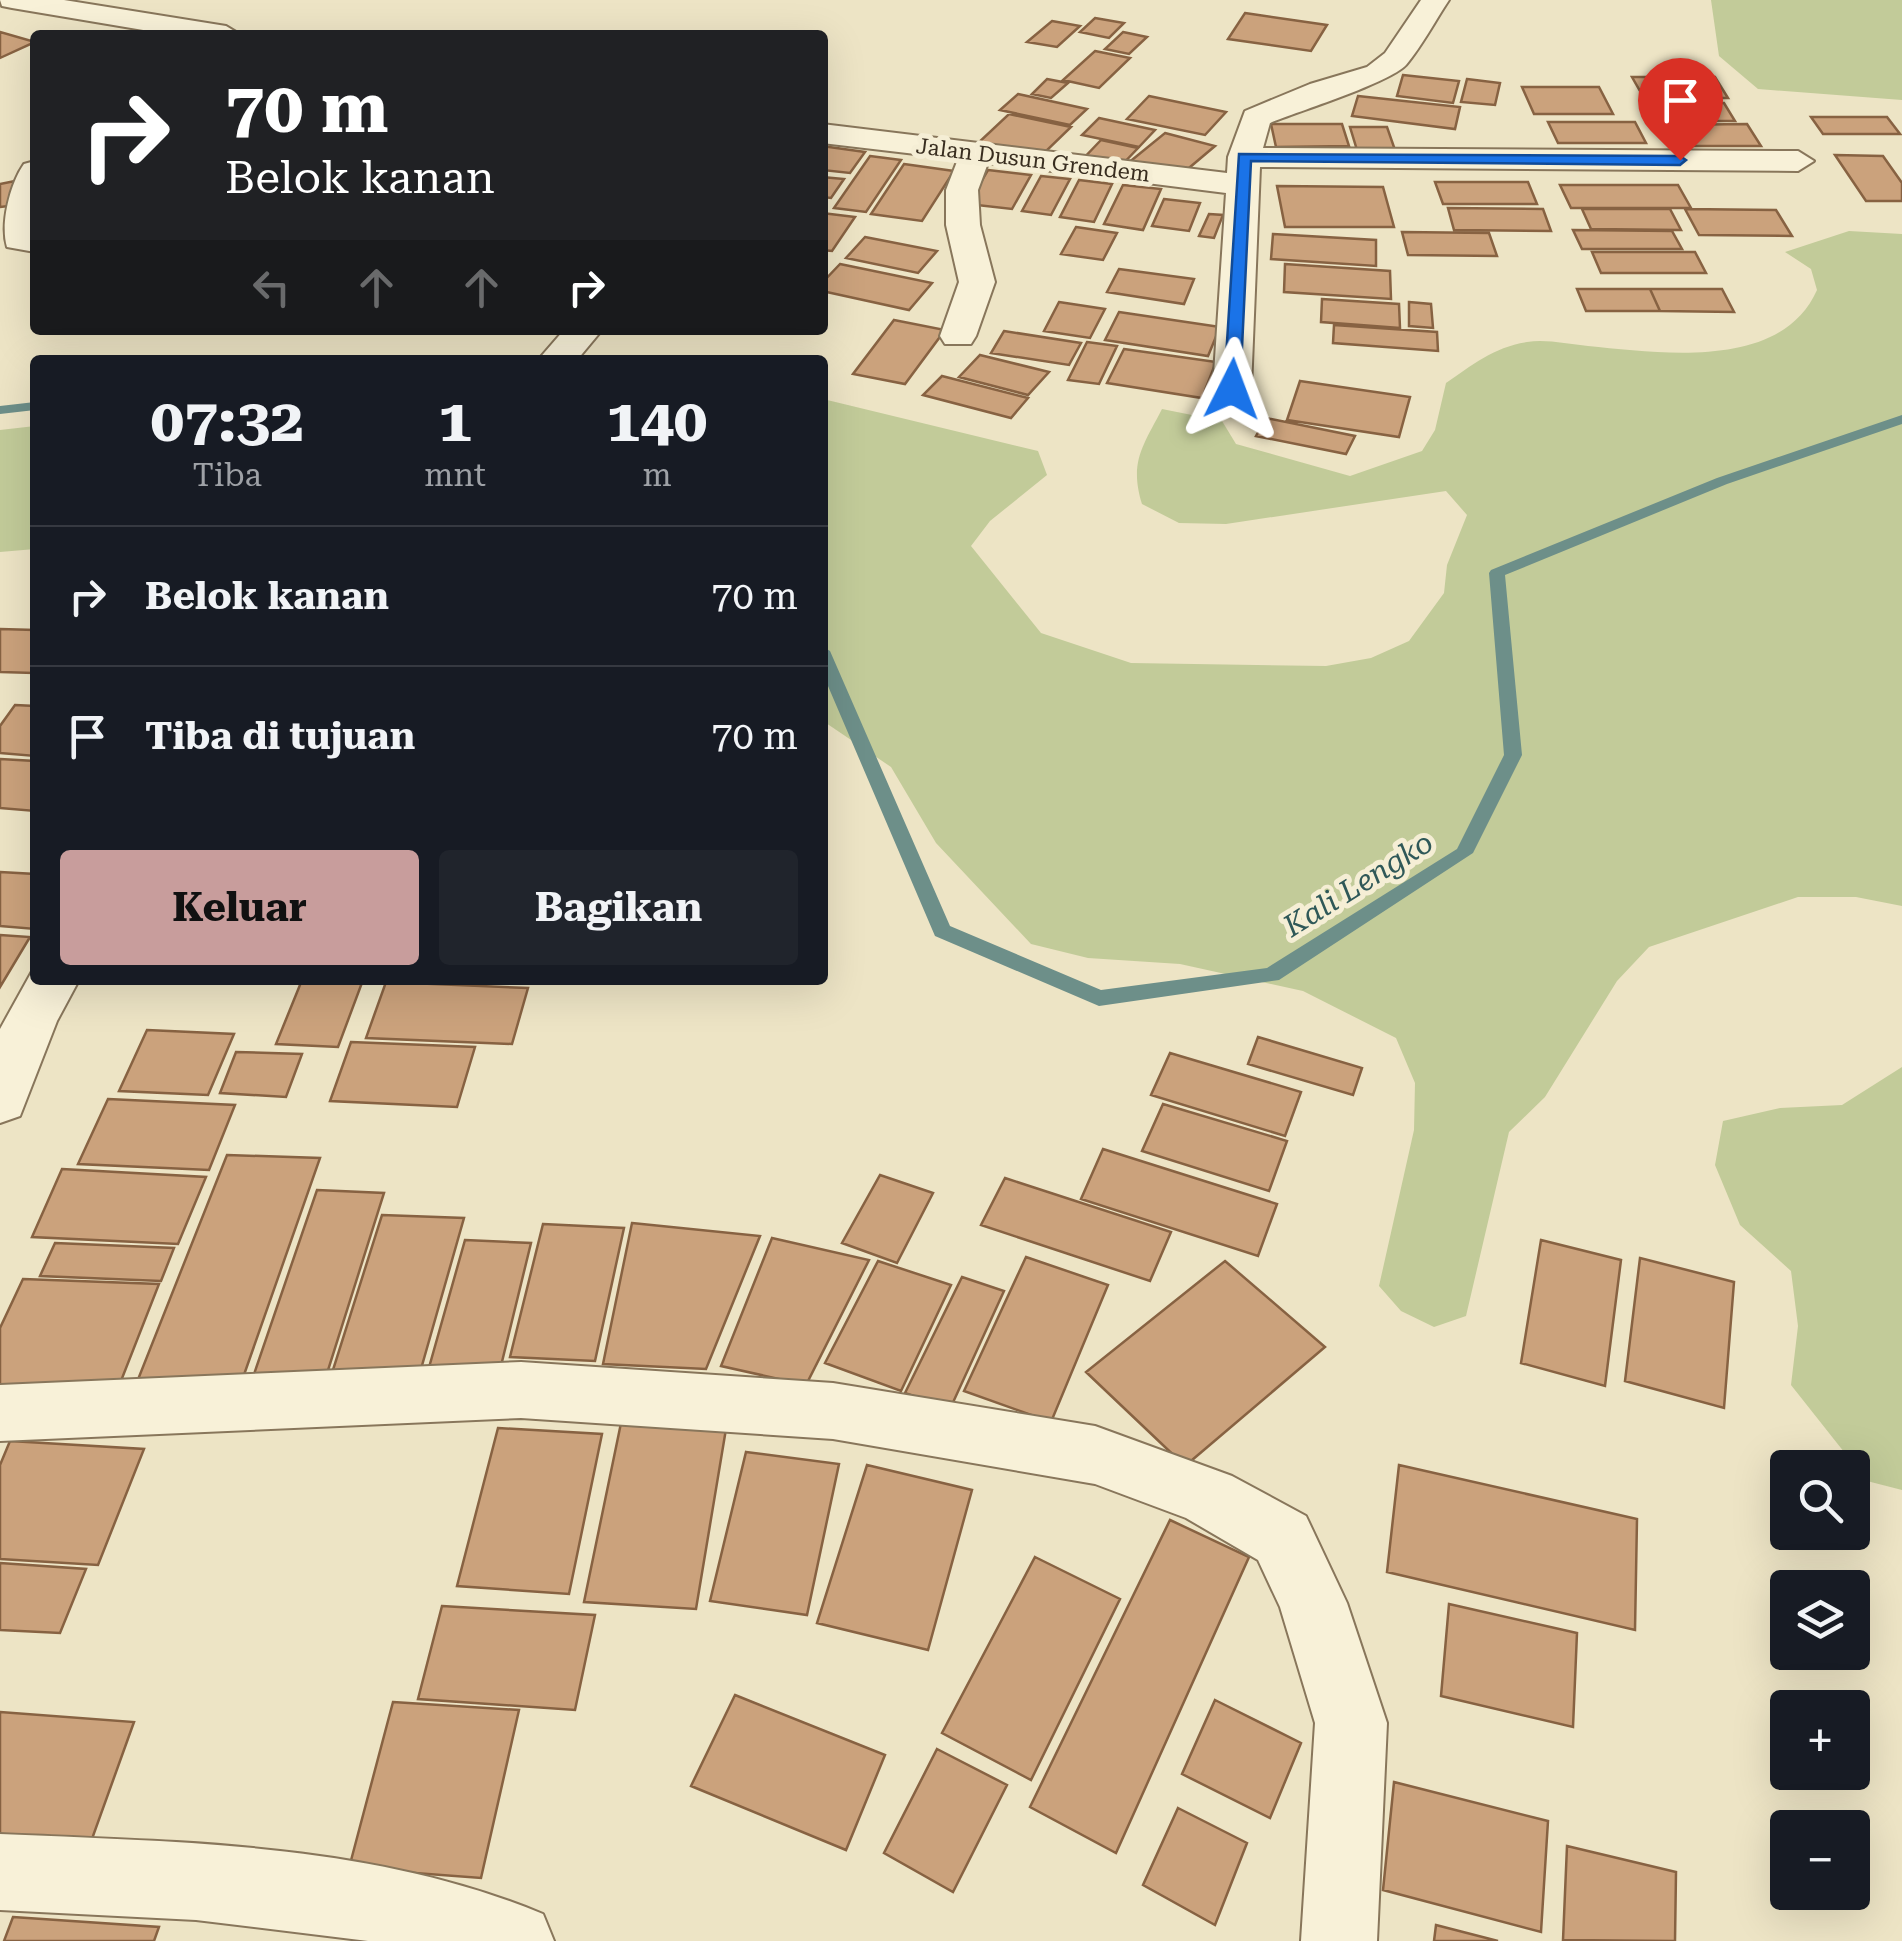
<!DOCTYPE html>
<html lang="id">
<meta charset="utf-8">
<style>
body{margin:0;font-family:"Roboto Serif",serif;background:#20242c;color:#f1f3f6;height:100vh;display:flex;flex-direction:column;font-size:38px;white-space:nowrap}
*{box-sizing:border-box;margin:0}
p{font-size:32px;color:#9ea1a6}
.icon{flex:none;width:55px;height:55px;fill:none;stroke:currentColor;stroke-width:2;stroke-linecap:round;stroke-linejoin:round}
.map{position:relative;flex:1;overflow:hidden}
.panel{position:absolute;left:30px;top:355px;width:798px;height:630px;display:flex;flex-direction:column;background:#171b24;border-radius:10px;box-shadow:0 10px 40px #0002}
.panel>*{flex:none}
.top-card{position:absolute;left:30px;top:30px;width:798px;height:305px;border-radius:10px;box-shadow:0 10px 40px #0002;background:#202124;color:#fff;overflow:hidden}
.buttons{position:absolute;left:1770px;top:1450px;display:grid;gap:20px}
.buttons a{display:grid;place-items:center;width:100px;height:100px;border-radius:10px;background:#171b24;box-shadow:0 10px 40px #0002;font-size:50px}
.pin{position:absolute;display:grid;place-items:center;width:85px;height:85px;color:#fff;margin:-102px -42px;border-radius:50% 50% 50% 0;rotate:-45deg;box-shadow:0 0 10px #0007}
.pin .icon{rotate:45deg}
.me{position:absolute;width:110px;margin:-55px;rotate:3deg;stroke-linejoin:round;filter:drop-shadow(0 0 8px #0008)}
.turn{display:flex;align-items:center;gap:35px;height:210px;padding:0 30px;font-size:45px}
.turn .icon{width:130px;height:130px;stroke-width:2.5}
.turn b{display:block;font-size:70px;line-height:85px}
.lanes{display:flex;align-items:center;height:95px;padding:0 30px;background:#0003;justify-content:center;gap:50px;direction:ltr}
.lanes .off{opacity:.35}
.eta{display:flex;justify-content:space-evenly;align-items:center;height:170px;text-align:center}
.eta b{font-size:60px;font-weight:700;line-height:70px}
.cta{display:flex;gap:20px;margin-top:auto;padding:20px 30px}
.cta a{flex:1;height:115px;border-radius:10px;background:#c89d9c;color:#111;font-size:40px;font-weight:700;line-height:115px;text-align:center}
.cta a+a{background:#20242c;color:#f1f3f6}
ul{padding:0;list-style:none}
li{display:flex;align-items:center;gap:30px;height:140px;padding:0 30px;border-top:2px solid #363941}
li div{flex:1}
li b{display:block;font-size:38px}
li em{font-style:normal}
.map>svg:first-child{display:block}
.green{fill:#c2cb99}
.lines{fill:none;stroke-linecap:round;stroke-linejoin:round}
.stream{fill:#6d8f89;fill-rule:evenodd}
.building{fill:#cba27c;stroke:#876242;stroke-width:2.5}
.street-casing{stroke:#88765b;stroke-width:4}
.street{fill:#f8f1d8;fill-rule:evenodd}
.route{fill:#1a73e8;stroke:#114b97;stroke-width:2.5}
.labels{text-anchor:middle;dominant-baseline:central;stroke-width:10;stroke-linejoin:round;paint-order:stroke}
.far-street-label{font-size:22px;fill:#382d1f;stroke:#f5eed5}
.water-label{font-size:30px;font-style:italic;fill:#2f5858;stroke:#f5eed5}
</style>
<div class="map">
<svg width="1902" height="1941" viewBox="0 0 1902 1941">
<rect width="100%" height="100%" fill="#ede4c5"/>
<path class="green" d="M1711 0H1902V100L1758 89 1719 56Z
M1849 231 1902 234V906L1856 897H1798L1649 947 1617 981 1545 1097 1509 1132 1466 1316 1434 1327 1401 1311 1379 1286 1414 1130 1415 1083 1396 1038 1303 991 1180 964 1088 958 1031 944 936 843 891 767 823 721V399L1038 451 1047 475 990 521 971 546 1041 633 1131 663 1326 666 1371 658 1409 641 1444 593 1447 565 1467 515 1446 491 1226 524 1179 523 1142 504C1129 462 1143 446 1162 409L1222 421 1236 444 1350 476 1422 451 1435 430 1446 383C1472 365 1494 347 1527 342 1546 339 1568 344 1588 346 1661 353 1781 371 1817 290L1811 269 1785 252Z
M35 426V549L0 552V430Z
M1902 1067V1490L1867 1481 1791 1385 1798 1326 1791 1271 1740 1225 1715 1165 1723 1121 1780 1108 1842 1105Z"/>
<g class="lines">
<path class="stream" d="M35 402V410L0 414V406Z
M1902 415V424L1727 484 1505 575 1522 755 1473 853 1279 980 1099 1006 935 936 822 672V646L830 651 950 926 1101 990 1267 968 1457 849 1504 755 1489 573 1491 570 1717 478Z"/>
</g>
<path class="building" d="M1245 13 1327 25 1311 51 1228 39Z
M1095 18 1124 23 1109 38 1080 32Z
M1052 21 1080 26 1057 47 1027 42Z
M0 32 35 42 0 58Z
M1123 32 1147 37 1129 54 1105 49Z
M1095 51 1130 58 1099 88 1063 80Z
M1403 75 1459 81 1453 103 1397 96Z
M1632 77H1715L1728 98H1644Z
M1047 79 1068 83 1051 98 1032 94Z
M1467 79 1500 83 1495 105 1461 102Z
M1522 87H1599L1613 114H1534Z
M1018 94 1087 109 1070 125 1000 110Z
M1149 96 1226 112 1205 135 1127 119Z
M1358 96 1460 107 1455 129 1352 116Z
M1657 103H1724L1735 121H1667Z
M1009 114 1071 127 1039 158 976 145Z
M1811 117H1887L1900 134H1823Z
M1099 118 1155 130 1139 147 1082 135Z
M1548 122H1635L1646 143H1558Z
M1271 124H1342L1349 146 1276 147Z
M1747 124 1761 146H1675L1664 125Z
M1350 127H1387L1395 150H1357Z
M1165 133 1215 146 1177 178 1127 164Z
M1101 140 1138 148 1117 170 1080 162Z
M822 146 865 152 850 173 822 170Z
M1835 155 1883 156 1902 183V201H1866Z
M870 156 901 160 866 212 834 208Z
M904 164 954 171 922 221 871 214Z
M988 170 1031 175 1012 209 968 204Z
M1041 176 1070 179 1051 215 1022 211Z
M822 177 844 179 831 198 822 197Z
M1079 180 1112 184 1094 222 1060 217Z
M15 181 18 205 0 207V184Z
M1435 182H1528L1537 204H1443Z
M1123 185 1161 189 1143 230 1104 224Z
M1560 185H1678L1691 208H1571Z
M1277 186 1383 187 1394 227H1285Z
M1164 199 1200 203 1189 231 1152 226Z
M1448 208 1543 209 1551 231 1454 230Z
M1582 209H1670L1681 230 1591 229Z
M1685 209 1776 210 1792 236 1699 235Z
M822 213 855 217 832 251 822 250Z
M1209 214 1223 215 1214 238 1199 236Z
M1076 227 1117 233 1103 260 1061 254Z
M1573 230 1672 231 1682 249H1582Z
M1402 232 1489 233 1497 256 1408 255Z
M1273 234 1376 240V266L1271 259Z
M865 237 937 251 918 273 846 258Z
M1592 252H1695L1706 273H1601Z
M840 264 932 283 909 310 822 291V283Z
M1285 264 1390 271 1391 299 1284 292Z
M1119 269 1194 279 1184 304 1107 292Z
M1577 289H1650L1660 311H1586Z
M1650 289H1722L1734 312 1660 311Z
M1322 299 1399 304 1400 328 1321 322Z
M1059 302 1105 309 1090 338 1044 331Z
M1409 302 1431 304 1433 328 1409 326Z
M1119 312 1220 327 1208 356 1105 340Z
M894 320 945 330 905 384 853 374Z
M1334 325 1437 332 1438 351 1333 343Z
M1004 331 1081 343 1069 365 991 353Z
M1087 342 1117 346 1099 384 1068 380Z
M1124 349 1216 362 1202 398 1107 383Z
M980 355 1049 372 1028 395 959 377Z
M942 376 1028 398 1011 418 923 395Z
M1300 381 1410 397 1399 437 1287 420Z
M1266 418 1355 436 1346 454 1256 436Z
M0 629 35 630 34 673 0 672Z
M15 705 35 706V756L0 753V726Z
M0 759 35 761V811L0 808Z
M0 872 35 874V929L0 926Z
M0 935 30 937 0 987Z
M302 980H363L338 1047 276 1044Z
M386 982 528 988 512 1044 366 1038Z
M147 1030 234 1034 208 1095 119 1091Z
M1258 1037 1362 1068 1353 1095 1248 1064Z
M351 1042 475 1047 457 1107 330 1101Z
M236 1052 302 1054 286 1097 220 1093Z
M1170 1053 1301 1092 1285 1136 1151 1095Z
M108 1099 235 1105 209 1170 78 1164Z
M1163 1104 1287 1141 1269 1191 1142 1151Z
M1103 1149 1277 1204 1258 1256 1081 1199Z
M227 1155 320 1158 238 1392 135 1387Z
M62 1169 206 1177 178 1244 32 1237Z
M880 1175 933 1193 897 1263 842 1243Z
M1005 1178 1171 1232 1150 1281 981 1225Z
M317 1190 384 1193 324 1383 252 1380Z
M382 1215 464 1218 419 1376 332 1373Z
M632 1223 760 1236 706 1369 603 1364Z
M543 1224 624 1228 595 1361 510 1357Z
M772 1238 869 1260 806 1385 721 1366Z
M465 1240 531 1243 499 1374 428 1371Z
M1541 1240 1621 1260 1605 1386 1521 1363Z
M55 1243 174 1248 161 1281 40 1276Z
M1026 1257 1108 1285 1051 1422 964 1391Z
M1640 1258 1734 1282 1724 1408 1625 1381Z
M878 1261 951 1285 901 1391 825 1363Z
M1225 1261 1325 1347 1185 1466 1086 1372Z
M962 1277 1004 1291 950 1409 905 1393Z
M23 1279 159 1284 110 1409 0 1403V1328Z
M621 1423 726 1429 696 1609 584 1602Z
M498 1428 602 1434 569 1594 457 1586Z
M10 1441 144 1449 98 1565 0 1559V1465Z
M746 1452 839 1464 807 1615 710 1601Z
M867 1465 972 1490 928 1650 817 1623Z
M1399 1465 1637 1519 1635 1630 1387 1572Z
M1170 1520 1249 1557 1116 1853 1030 1807Z
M1035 1557 1120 1599 1031 1780 942 1733Z
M0 1563 86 1569 60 1633 0 1630Z
M1449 1604 1577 1633 1573 1727 1441 1696Z
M442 1606 595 1615 575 1710 418 1699Z
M735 1695 885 1755 846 1850 691 1786Z
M1215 1700 1301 1743 1270 1818 1182 1774Z
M393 1702 519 1710 481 1878 349 1868Z
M0 1712 134 1722 88 1850 0 1844Z
M937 1749 1007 1785 953 1892 884 1853Z
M1394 1782 1548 1821 1541 1932 1383 1890Z
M1178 1808 1247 1843 1215 1925 1143 1885Z
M1567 1846 1676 1872 1675 1941 1563 1940Z
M13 1917 159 1927 154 1941H4Z
M1436 1925 1498 1941H1434Z"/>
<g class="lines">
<g class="street-casing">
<path id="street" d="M0 0H64L226 26 241 35H173L12 8 2 6Z
M1421 0H1449C1435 21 1422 46 1406 65 1389 83 1299 111 1270 123L1263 148 1798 151 1814 161 1798 171 1260 167 1251 389 1245 397H1219L1213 389 1226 193 988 163 978 190 980 225 995 282 976 336 971 344H945L940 336 959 282 946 225V190L958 159 822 143V124L1227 173 1228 157 1245 111 1310 84 1367 67 1385 53Z
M35 161V252L7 247C0 224 10 184 24 164Z
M564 330H602L577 360H538Z
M35 966V980H79L57 1021 20 1116 0 1123V1029Z
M521 1362 833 1383 1095 1426 1232 1476 1306 1516 1347 1603 1387 1723 1377 1941H1301L1315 1723 1280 1607 1258 1560 1186 1518 1095 1484 833 1439 521 1418 0 1441V1385Z
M0 1834C181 1842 373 1843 543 1914L554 1941H368L196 1920 0 1910Z"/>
</g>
<use href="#street" class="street"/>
</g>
<path class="route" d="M1239 154 1680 156 1686 160 1680 165 1251 161 1240 389 1232 394 1224 389Z"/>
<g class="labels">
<g class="far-street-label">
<text transform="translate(1033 160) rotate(7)">Jalan Dusun Grendem</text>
</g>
<g class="water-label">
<text transform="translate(1358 884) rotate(-32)">Kali Lengko</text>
</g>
</g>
</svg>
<div class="buttons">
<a><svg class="icon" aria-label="search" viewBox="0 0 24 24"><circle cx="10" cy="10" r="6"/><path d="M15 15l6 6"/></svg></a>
<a><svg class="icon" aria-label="layers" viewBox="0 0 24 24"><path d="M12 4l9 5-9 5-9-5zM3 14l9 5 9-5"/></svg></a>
<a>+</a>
<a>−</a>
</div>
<div class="pin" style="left:1680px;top:160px;background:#d93025"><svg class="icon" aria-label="arrive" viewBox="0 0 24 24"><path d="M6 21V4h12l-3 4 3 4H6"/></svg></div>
<svg class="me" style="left:1232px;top:389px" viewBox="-20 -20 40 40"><path d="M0-17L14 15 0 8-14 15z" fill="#1a73e8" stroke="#fff" stroke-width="4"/></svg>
<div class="top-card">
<div class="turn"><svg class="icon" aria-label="right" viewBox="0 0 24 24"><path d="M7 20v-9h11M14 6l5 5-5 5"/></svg><div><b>70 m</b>Belok kanan</div></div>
<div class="lanes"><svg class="icon off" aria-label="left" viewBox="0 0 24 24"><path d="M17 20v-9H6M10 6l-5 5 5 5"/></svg><svg class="icon off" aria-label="ahead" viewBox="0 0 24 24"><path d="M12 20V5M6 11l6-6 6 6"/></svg><svg class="icon off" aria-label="ahead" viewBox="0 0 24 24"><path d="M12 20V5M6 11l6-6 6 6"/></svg><svg class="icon" aria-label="right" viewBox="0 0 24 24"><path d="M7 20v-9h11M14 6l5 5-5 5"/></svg></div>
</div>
<section class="panel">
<div class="eta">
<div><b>07:32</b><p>Tiba</p></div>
<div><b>1</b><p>mnt</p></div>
<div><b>140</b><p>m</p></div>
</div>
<ul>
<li><svg class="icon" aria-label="right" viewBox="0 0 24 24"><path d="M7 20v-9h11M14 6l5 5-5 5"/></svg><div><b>Belok kanan</b></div><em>70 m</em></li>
<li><svg class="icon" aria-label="arrive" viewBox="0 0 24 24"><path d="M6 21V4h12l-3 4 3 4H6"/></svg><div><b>Tiba di tujuan</b></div><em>70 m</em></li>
</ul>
<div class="cta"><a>Keluar</a><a>Bagikan</a></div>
</section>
</div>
